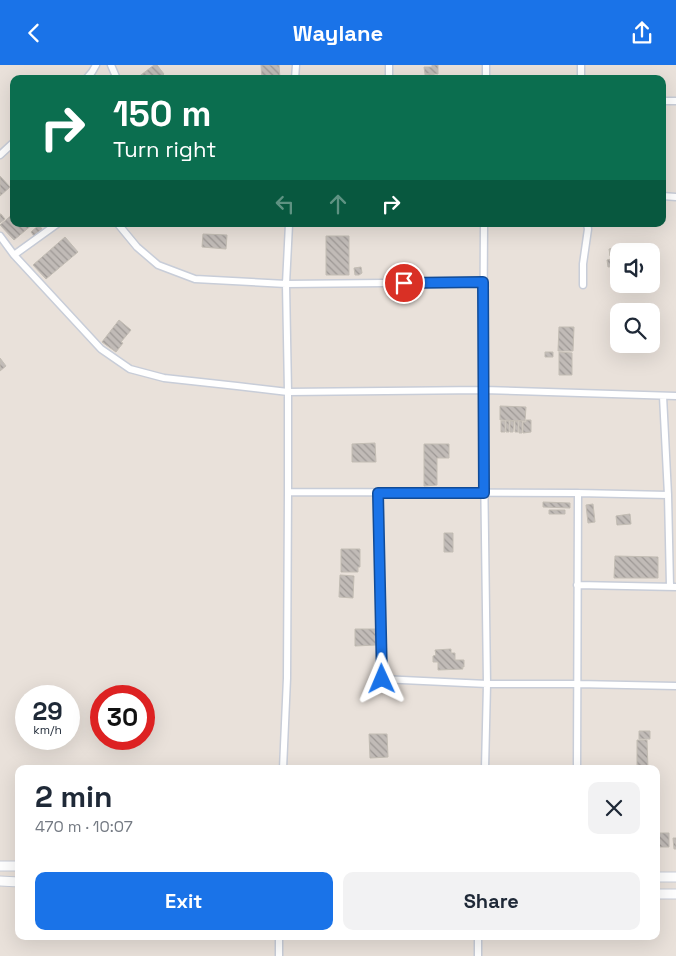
<!DOCTYPE html>
<meta charset="utf-8">
<style>
body{margin:0;font-family:"Space Grotesk",sans-serif;background:#f2f2f3;color:#1f2937;height:100vh;display:flex;flex-direction:column;font-size:19px;white-space:nowrap}
*{box-sizing:border-box;margin:0}
p{font-size:16px;color:#747a83}
.icon{flex:none;width:28px;height:28px;fill:none;stroke:currentColor;stroke-width:2;stroke-linecap:round;stroke-linejoin:round}
.map{position:relative;flex:1;overflow:hidden}
.details{position:absolute;left:15px;top:700px;width:645px;height:175px;display:flex;flex-direction:column;background:#fff;border-radius:10px;box-shadow:0 5px 20px #0002}
.details>*{flex:none}
.hud{position:absolute;left:10px;top:10px;width:656px;height:152px;border-radius:10px;box-shadow:0 5px 20px #0002;background:#0b6e4f;color:#fff;overflow:hidden}
.fabs{position:absolute;left:610px;top:178px;display:grid;gap:10px}
.fabs a{display:grid;place-items:center;width:50px;height:50px;border-radius:10px;background:#fff;box-shadow:0 5px 20px #0002;font-size:25px}
.speed{position:absolute;left:15px;top:620px;display:flex;gap:10px;font-size:25px;font-weight:700;text-align:center}
.speed>*{display:grid;place-content:center;width:65px;height:65px;border-radius:50%;background:#fff;box-shadow:0 5px 20px #0002;line-height:1}
.speed small{font-size:12px;font-weight:400}
.speed .limit{border:8px solid #d22;background:#fff;color:#111}
.pin{position:absolute;display:grid;place-items:center;width:42px;height:42px;color:#fff;margin:-21px;border:2px solid #fff;border-radius:50%;box-shadow:0 1px 5px #0007}
.me{position:absolute;width:55px;margin:-28px;rotate:359deg;stroke-linejoin:round;filter:drop-shadow(0 0 4px #0008)}
.turn{display:flex;align-items:center;gap:18px;height:105px;padding:0 20px;font-size:22px}
.turn .icon{width:65px;height:65px;stroke-width:2.5}
.turn b{display:block;font-size:35px;line-height:42px}
.lanes{display:flex;align-items:center;height:48px;padding:0 20px;background:#0003;justify-content:center;gap:25px;direction:ltr}
.lanes .off{opacity:.35}
.round{display:grid;place-items:center;flex:none;width:52px;height:52px;border-radius:10px;background:#f2f2f3}
.overview{display:flex;align-items:center;justify-content:space-between;height:85px;padding:0 20px}
h1{font-size:30px;font-weight:600;line-height:38px}
.primary-button{display:flex;gap:10px;margin-top:auto;padding:10px 20px}
.primary-button a{flex:1;height:58px;border-radius:10px;background:#1a73e8;color:#fff;font-size:20px;font-weight:600;line-height:58px;text-align:center}
.primary-button a+a{background:#f2f2f3;color:#1f2937}
header{display:flex;justify-content:space-between;align-items:center;height:65px;padding:0 20px;background:#1a73e8;color:#fff;font-size:22px;font-weight:600}
.map>svg:first-child{display:block}
.building{fill:url(#building-back-hatch);stroke:#c3bdb4}
.lines{fill:none;stroke-linecap:round;stroke-linejoin:round}
.street-casing{stroke:#c8cdd8;stroke-width:9}
.secondary-casing{stroke:#c8cdd8;stroke-width:11}
.street{stroke:#fff;stroke-width:6}
.secondary{stroke:#fff;stroke-width:9}
.route-casing{stroke:#114b97;stroke-width:12}
.route{stroke:#1a73e8;stroke-width:9}
</style>
<header><svg class="icon" aria-label="back" viewBox="0 0 24 24"><path d="M15 5l-7 7 7 7"/></svg>Waylane<svg class="icon" aria-label="share" viewBox="0 0 24 24"><path d="M12 15V3M7 8l5-5 5 5M5 13v7h14v-7"/></svg></header>
<div class="map">
<svg width="676" height="891" viewBox="0 0 676 891">
<defs>
<pattern id="building-back-hatch" width="6" height="6" patternUnits="userSpaceOnUse" patternTransform="scale(1.25)"><rect width="6" height="6" fill="#c1bbb7"/><path d="M-1 5l2 2M0 0l6 6M5-1l2 2" fill="none" stroke="#9d9895"/></pattern>
</defs>
<rect width="100%" height="100%" fill="#e9e1da"/>
<path class="building" d="M154 0H157L164 9 159 14 137 13Z
M261 0H279L280 13 262 14Z
M432 0H438V9H425L424 2H432Z
M425 9H434V12H438V14H425Z
M0 111 10 122 0 131Z
M14 148V159H33L14 175 0 160Z
M0 149H1L5 154 0 158Z
M39 160 42 164 34 171 31 167Z
M203 169 227 170 226 184 202 182Z
M326 171H349V210H326Z
M65 172 78 187 46 214 33 200Z
M615 183 616 190 610 191 609 184Z
M615 193 617 201 608 202 607 195Z
M361 202 362 208 359 210H355L354 203Z
M612 203H617V211L612 212Z
M119 255 131 265 121 277 123 278 116 287 102 277Z
M559 262H574L573 286H558Z
M545 287H553V292H545Z
M559 287 572 288V310H559Z
M0 293 6 301 0 306Z
M500 341 526 342 525 356 500 355Z
M526 355H531V367L523 368V357H526Z
M501 356H505V367H501Z
M506 356H509V367H506Z
M510 356H514L513 367H510Z
M515 356H518V367H515Z
M519 356H522V368H519Z
M375 378 376 397H352V379Z
M424 379H449V393H437V420L424 421Z
M543 437 570 438V443L543 442Z
M593 439 595 457 588 458 586 440Z
M549 445H565V449H549Z
M630 449 631 459 617 460 616 451Z
M444 468H453V487H444Z
M341 484H360V502H358V507H341Z
M615 491 658 492V513H614Z
M340 510 354 511 353 533 339 532Z
M355 564H375L376 580 355 581Z
M451 584V588H455V595H464V602H462L463 604 438 605V597H433V591L436 590 435 585Z
M639 666H650V674H639Z
M369 669H387L388 692 370 693Z
M637 675H647L648 704H637Z
M656 768H669V782H656Z
M673 773H676V784H674Z"/>
<g class="lines">
<g class="street-casing">
<path id="street" d="M111 0 117 14
M389 0V14
M581 0V14
M86 14 92 7 96 0
M295 14 296 0
M486 14V0
M662 36H676
M0 90 14 77
M662 131 676 132
M118 159 137 182 158 200 195 214 286 219 483 217
M484 159 483 325 487 619 485 704
M0 171 14 190 101 284 130 304 164 313 237 321 288 327 483 325 676 331
M14 190 57 159
M583 220V199L588 164 587 159
M663 331 668 430 670 521
M288 427 578 428 668 430
M379 428 381 614 487 619H577L676 621
M577 520 676 522
M283 704 287 613 288 427V327L286 219 289 159
M577 704 578 428
M279 871V891
M478 891V871"/>
</g>
<g class="secondary-casing">
<path id="secondary" d="M0 801H19
M656 812H676
M0 816 19 817
M656 829H676"/>
</g>
<use href="#street" class="street"/>
<use href="#secondary" class="secondary"/>
</g>
<g class="lines">
<g class="route-casing">
<path id="route" d="M382 614 378 428H484L483 217 404 218"/>
</g>
<use href="#route" class="route"/>
</g>
</svg>
<div class="fabs">
<a><svg class="icon" aria-label="sound" viewBox="0 0 24 24"><path d="M4 9h4l5-4v14l-5-4H4zM17 9q2 3 0 6"/></svg></a>
<a><svg class="icon" aria-label="search" viewBox="0 0 24 24"><circle cx="10" cy="10" r="6"/><path d="M15 15l6 6"/></svg></a>
</div>
<div class="speed"><div>29<small>km/h</small></div><div class="limit">30</div></div>
<div class="pin" style="left:404px;top:218px;background:#d93025"><svg class="icon" aria-label="arrive" viewBox="0 0 24 24"><path d="M6 21V4h12l-3 4 3 4H6"/></svg></div>
<svg class="me" style="left:382px;top:614px" viewBox="-20 -20 40 40"><path d="M0-17L14 15 0 8-14 15z" fill="#1a73e8" stroke="#fff" stroke-width="4"/></svg>
<div class="hud">
<div class="turn"><svg class="icon" aria-label="right" viewBox="0 0 24 24"><path d="M7 20v-9h11M14 6l5 5-5 5"/></svg><div><b>150 m</b>Turn right</div></div>
<div class="lanes"><svg class="icon off" aria-label="left" viewBox="0 0 24 24"><path d="M17 20v-9H6M10 6l-5 5 5 5"/></svg><svg class="icon off" aria-label="ahead" viewBox="0 0 24 24"><path d="M12 20V5M6 11l6-6 6 6"/></svg><svg class="icon" aria-label="right" viewBox="0 0 24 24"><path d="M7 20v-9h11M14 6l5 5-5 5"/></svg></div>
</div>
<section class="details">
<div class="overview"><div><h1>2 min</h1><p>470 m · 10:07</p></div><a class="round"><svg class="icon" aria-label="close" viewBox="0 0 24 24"><path d="M6 6l12 12M18 6L6 18"/></svg></a></div>
<div class="primary-button"><a>Exit</a><a>Share</a></div>
</section>
</div>
